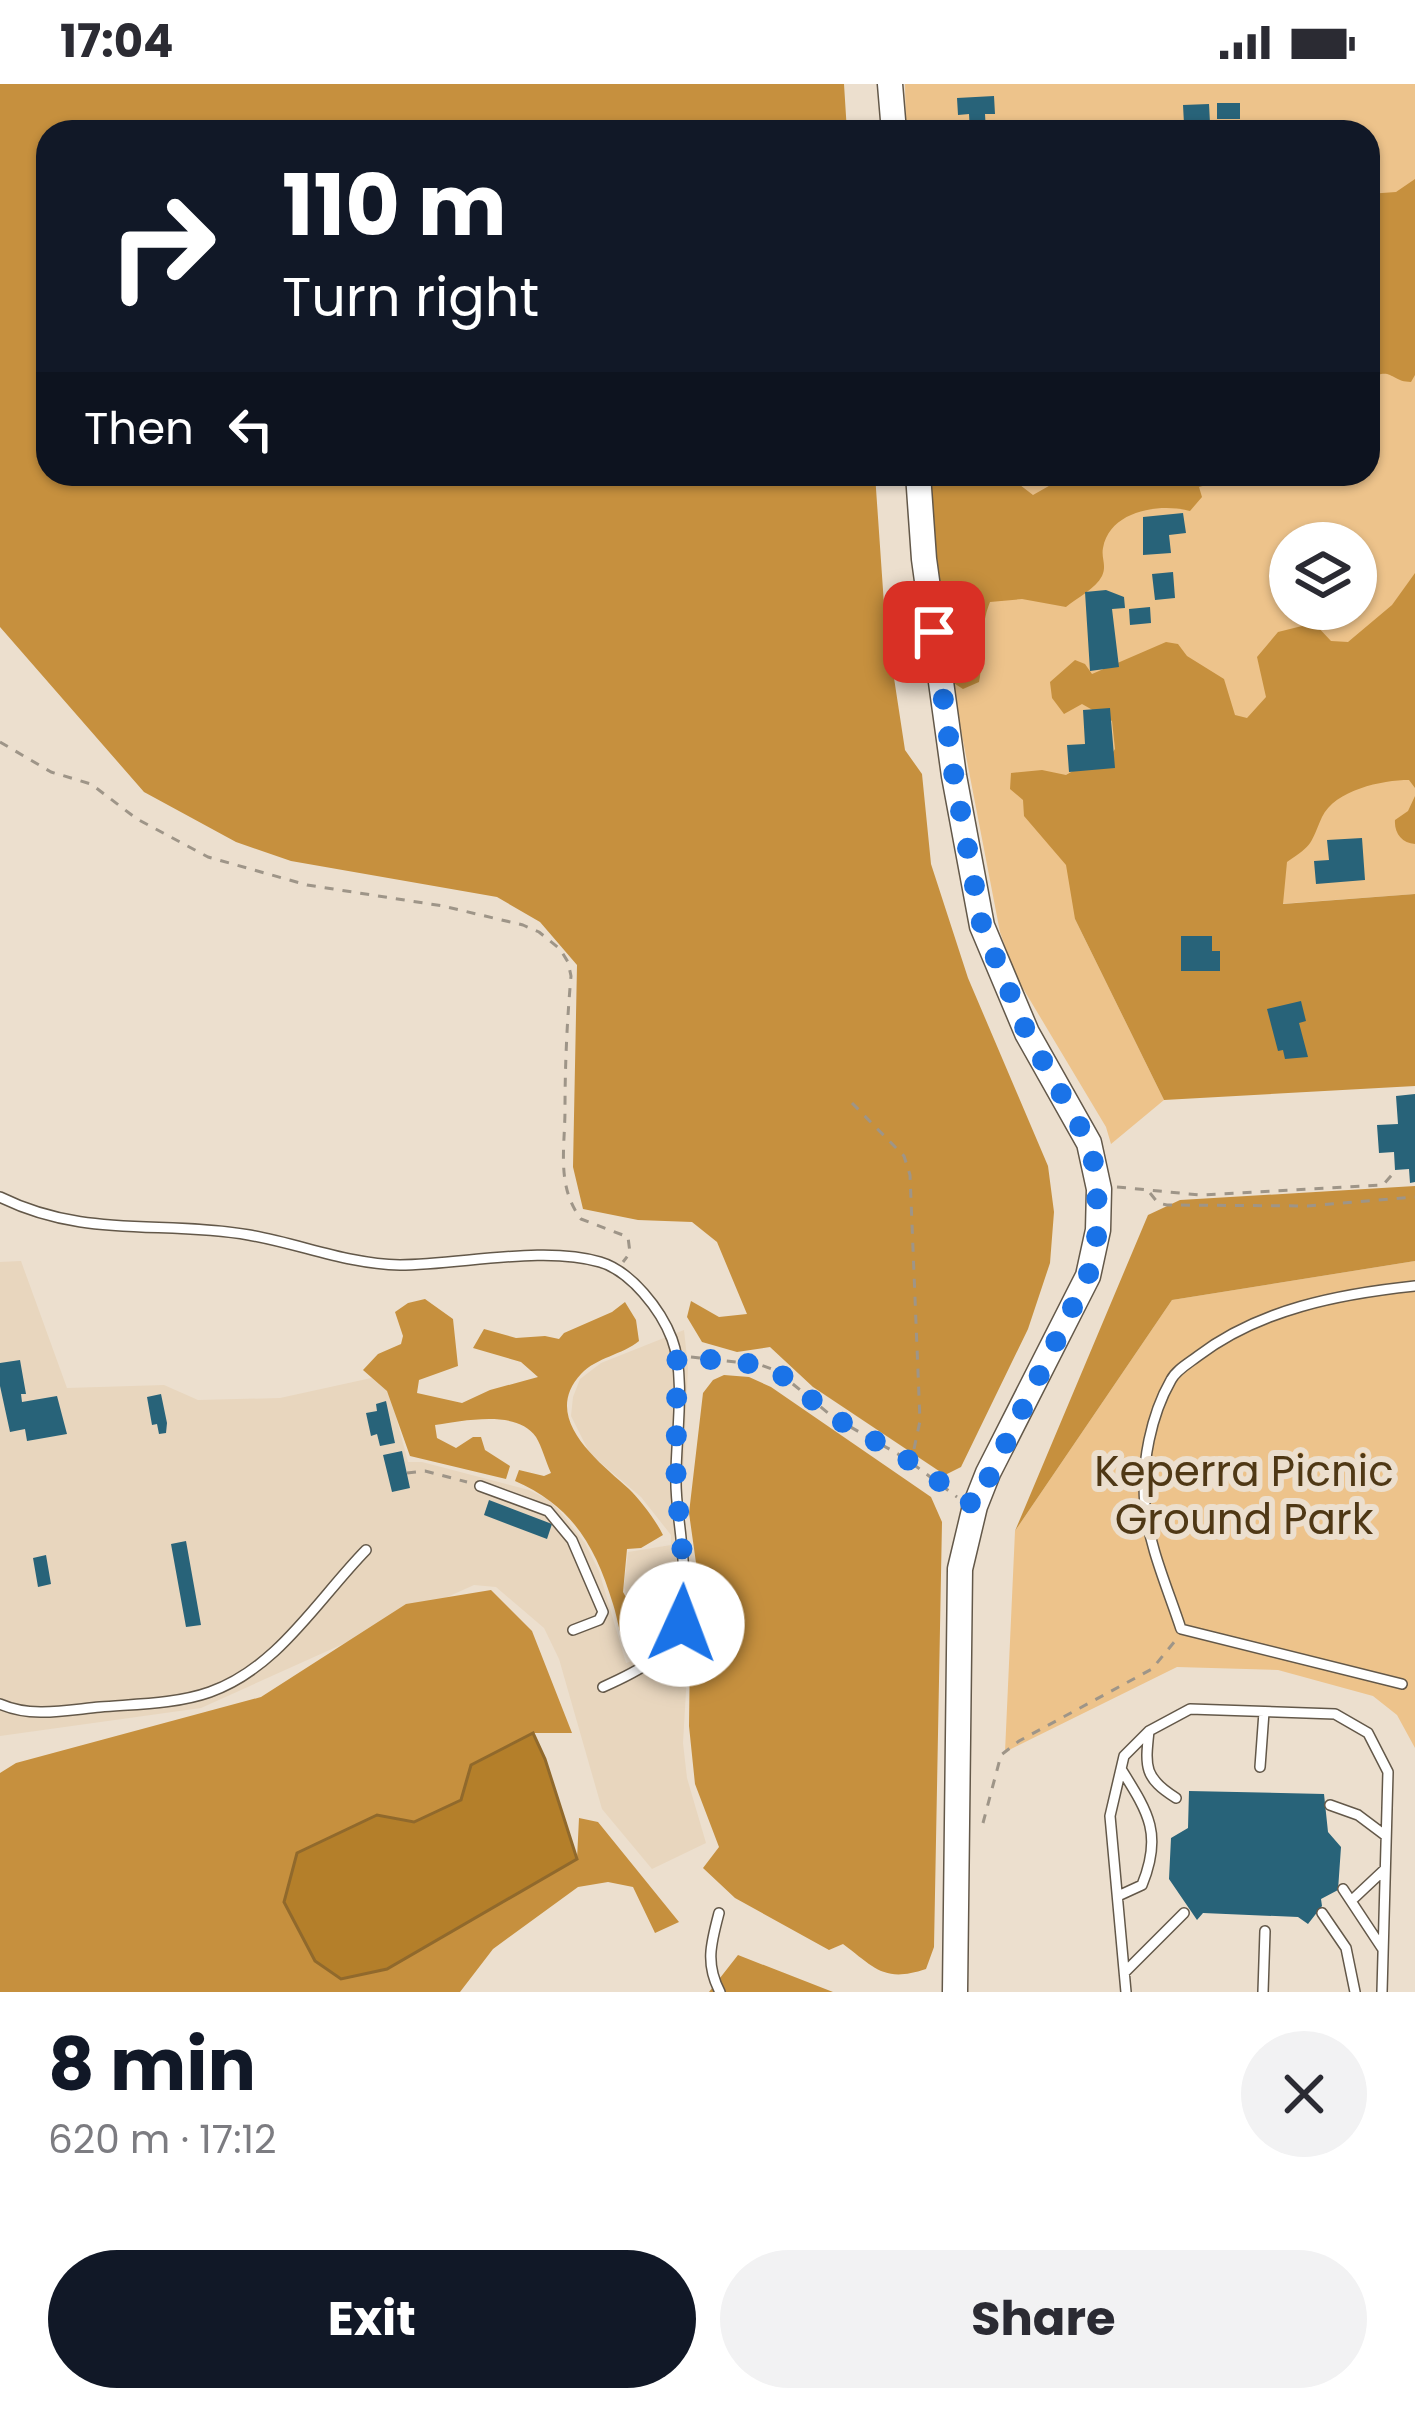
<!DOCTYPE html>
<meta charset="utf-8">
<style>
body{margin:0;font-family:Poppins,sans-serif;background:#f2f2f3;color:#2b2b33;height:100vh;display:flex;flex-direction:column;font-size:45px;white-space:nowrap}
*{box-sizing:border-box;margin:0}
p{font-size:39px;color:#7c7c81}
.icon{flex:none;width:66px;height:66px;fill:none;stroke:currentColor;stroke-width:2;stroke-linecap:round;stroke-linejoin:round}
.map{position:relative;height:1908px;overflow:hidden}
.sheet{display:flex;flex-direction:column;background:#fff;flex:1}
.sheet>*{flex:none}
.hud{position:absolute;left:36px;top:36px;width:1344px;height:366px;border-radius:36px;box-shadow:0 3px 9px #0004;background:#111827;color:#fff;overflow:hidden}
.controls{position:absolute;left:1269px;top:438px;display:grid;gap:24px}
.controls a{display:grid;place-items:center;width:108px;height:108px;border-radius:50%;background:#fff;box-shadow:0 3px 9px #0004;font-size:60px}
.pin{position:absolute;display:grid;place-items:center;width:102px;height:102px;color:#fff;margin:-51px;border-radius:24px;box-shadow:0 6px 18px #0006}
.me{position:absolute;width:132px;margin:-66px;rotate:2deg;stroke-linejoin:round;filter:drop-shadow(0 0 9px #0008)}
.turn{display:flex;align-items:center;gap:42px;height:252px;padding:0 48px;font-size:54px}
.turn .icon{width:156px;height:156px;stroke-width:2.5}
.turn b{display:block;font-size:84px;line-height:102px}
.then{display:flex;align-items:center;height:114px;padding:0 48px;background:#0003;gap:24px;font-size:45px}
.round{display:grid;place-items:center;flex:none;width:126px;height:126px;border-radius:63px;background:#f2f2f3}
.headline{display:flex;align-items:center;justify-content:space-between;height:204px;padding:0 48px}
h1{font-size:72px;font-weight:700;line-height:90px;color:#111827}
.button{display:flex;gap:24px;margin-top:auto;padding:24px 48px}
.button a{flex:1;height:138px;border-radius:72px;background:#111827;color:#fff;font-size:48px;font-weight:700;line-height:138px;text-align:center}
.button a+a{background:#f2f2f3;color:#2b2b33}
.status{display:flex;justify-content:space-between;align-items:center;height:84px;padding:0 60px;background:#fff;direction:ltr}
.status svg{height:33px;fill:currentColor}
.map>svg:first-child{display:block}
.built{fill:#e8d6be}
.green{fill:#edc38b;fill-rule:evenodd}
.forest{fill:#c6903e}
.water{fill:#b47f2a;stroke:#90692c;stroke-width:3}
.building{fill:#286379}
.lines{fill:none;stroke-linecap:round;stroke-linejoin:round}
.lane-casing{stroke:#635849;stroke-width:12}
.secondary-casing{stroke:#635849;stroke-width:27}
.path{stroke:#9e9588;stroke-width:3;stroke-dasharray:9 9;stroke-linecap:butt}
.lane{stroke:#fff;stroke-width:9}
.secondary{stroke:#fff;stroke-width:24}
.route{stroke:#1a73e8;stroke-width:21;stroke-dasharray:0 37.8}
.labels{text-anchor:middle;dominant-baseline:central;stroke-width:12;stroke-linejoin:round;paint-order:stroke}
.park-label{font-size:42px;fill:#4f3815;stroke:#ecdfce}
</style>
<div class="status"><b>17:04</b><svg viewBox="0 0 49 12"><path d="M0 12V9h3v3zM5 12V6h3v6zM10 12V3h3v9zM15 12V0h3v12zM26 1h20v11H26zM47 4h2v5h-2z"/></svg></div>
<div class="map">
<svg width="1415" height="1908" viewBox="0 0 1415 1908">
<rect width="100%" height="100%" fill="#ecdfce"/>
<path class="built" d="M21 1177 67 1304 164 1301 198 1316 280 1314 385 1291 408 1378H422L529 1406 549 1416 562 1430 585 1459 599 1487 626 1579 646 1572 669 1553 664 1535 630 1522 624 1503 628 1468 671 1461V1451L641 1413 590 1370 571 1332 573 1313 580 1295 601 1279 684 1246 688 1283 682 1419 692 1503 683 1659 687 1694 706 1759 652 1785 602 1725 559 1575 544 1544 496 1503 474 1501 201 1624 0 1652V1178Z"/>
<path class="green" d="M905 0H1415V810L1075 835 1164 1016 1111 1060 1106 1043 1015 891 1000 848 938 527 925 390H1368V48H906ZM1290 459H1356V525H1290Z
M1415 1177V1664L1397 1631 1373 1612 1278 1586 1177 1583 1005 1668 1015 1447 1172 1216Z"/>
<path class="forest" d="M0 0H844L847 48H48V390H875L885 535 905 666 922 690 931 780 968 894 1048 1082 1054 1128 1050 1179 1028 1245 961 1383 945 1391 813 1303 770 1263 737 1268 702 1258 687 1233 691 1217 719 1233 747 1230 717 1158 692 1138 638 1136 583 1125 573 1083 577 881 540 838 497 813 291 777 236 758 144 708 0 543Z
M1415 95V291L1411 298C1390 298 1392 281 1368 296V110L1396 108Z
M925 390H1014L1020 401 1033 411 1070 390H1229L1224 396 1199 403 1202 413 1190 427C1161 419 1110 426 1103 464 1101 474 1107 481 1102 492 1096 504 1077 514 1066 523L1022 515 990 518C979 544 985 570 979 598L963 605 952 598Z
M1415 489V704L1409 696C1382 696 1335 706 1322 733 1310 760 1314 760 1287 778L1283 820 1415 810V1002L1164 1016 1075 835 1066 781 1024 732 1023 716 1010 705 1011 689 1042 686 1066 691 1083 681H1104L1115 665 1112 637 1082 620 1064 630 1052 614 1050 598 1075 576 1085 580 1092 590 1166 558 1178 560 1187 572 1224 595 1235 631 1247 634 1266 613 1257 573 1278 548 1314 539 1331 557 1348 558 1392 521Z
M1415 712V760C1402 759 1394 749 1395 736L1408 727Z
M1415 1102V1177L1172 1216 1015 1447 1148 1131 1180 1116Z
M425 1215 453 1235 458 1282 419 1296 417 1309 462 1319 490 1306 538 1293 521 1278 473 1264 484 1245 516 1254 545 1252 559 1255 564 1249 612 1228 625 1218 636 1236 639 1257C622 1271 597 1273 581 1290 540 1334 599 1378 629 1405 641 1417 655 1435 663 1451L641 1464 627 1465 623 1508 635 1529 659 1536 666 1551C659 1560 645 1569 634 1572L627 1565C619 1551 618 1535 613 1520 595 1461 572 1422 515 1397L519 1386 544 1392 551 1389C546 1378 542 1363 536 1353 517 1325 463 1337 435 1341L437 1354 456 1364 473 1353H481L485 1366 510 1382 506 1395 410 1372 387 1307 363 1286 378 1270 401 1260 403 1252 395 1228 408 1219Z
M724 1291 749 1293 771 1303 931 1413 942 1438 934 1863 926 1885C884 1899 875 1884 843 1860L829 1866 735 1814 703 1784 719 1763 695 1700 689 1642 690 1563 698 1493 689 1429 703 1309 713 1296Z
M491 1506 532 1547 572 1649H533L461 1716 414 1738 377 1731 284 1818 315 1877 341 1895 387 1885 577 1775 579 1734 598 1738 679 1838 655 1849 633 1803 608 1798 578 1803 493 1865 460 1908H0V1689L16 1679 261 1613 406 1520Z
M738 1871 833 1908H709Z"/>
<path class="water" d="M533 1649 545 1675 577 1775 387 1885 341 1895 315 1877 284 1818 297 1769 377 1731 414 1738 461 1716 471 1681Z"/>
<path class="building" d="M994 12 995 30H985L986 48H970L969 30 958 31 957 14Z
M1217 19H1240V35H1217Z
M1209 20 1210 39 1184 40 1183 21Z
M1130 42 1131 48H1098V44Z
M1183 429 1186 449 1169 451 1171 469 1143 471V433Z
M1173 488 1175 514 1155 516 1152 490Z
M1106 506 1124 513 1125 524 1112 525 1119 583 1090 587 1085 508Z
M1150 523 1151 539 1130 541 1129 525Z
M1110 624 1115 684 1069 688 1067 661 1085 660 1083 626Z
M1362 754 1365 796 1316 800 1314 777 1329 776 1327 756Z
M1181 852H1212V867H1220V887H1181Z
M1301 917 1306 937 1299 939 1308 973 1285 975 1283 966 1278 967 1267 925Z
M1415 1010V1098L1410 1099 1409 1085 1395 1086 1394 1068 1379 1069 1377 1041 1398 1040 1396 1012Z
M20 1276 26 1310H21L22 1318 57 1312 67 1350 27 1357 25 1345 10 1348 0 1302V1279Z
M161 1310 167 1339 166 1349 159 1350 157 1340 152 1341 147 1313Z
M386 1317 395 1359 380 1362 377 1350 371 1352 366 1329 377 1327 376 1320Z
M402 1367 410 1404 392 1408 383 1371Z
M489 1416 552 1440 547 1455 484 1431Z
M186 1457 201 1541 186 1543 171 1460Z
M46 1471 51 1500 38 1503 33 1474Z
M1189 1707 1324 1710 1328 1748 1341 1763 1338 1806 1321 1815 1322 1822 1308 1840 1298 1833 1203 1829 1197 1836 1169 1795 1171 1754 1188 1744Z"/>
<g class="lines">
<g class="lane-casing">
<path id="lane" d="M0 1113C85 1155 161 1136 249 1151 301 1160 347 1180 400 1181 460 1181 544 1161 600 1178 631 1187 661 1226 672 1255 686 1292 676 1352 676 1391 675 1412 679 1433 681 1454 690 1543 689 1565 603 1603
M480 1402 548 1427 572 1456 603 1528 599 1536 573 1546
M1402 1600 1181 1545C1168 1505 1149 1463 1145 1421 1141 1380 1151 1331 1171 1296 1176 1286 1189 1279 1198 1272 1260 1225 1339 1210 1415 1202
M0 1620C32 1634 67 1626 100 1623 136 1620 176 1620 210 1608 278 1584 318 1515 366 1466
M1149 1647C1145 1683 1144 1694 1176 1714
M1260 1683 1264 1628
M1330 1721 1358 1731 1386 1752
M1343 1805 1382 1864
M1118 1812 1142 1801C1163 1750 1148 1728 1121 1685
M1351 1817 1384 1786
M719 1829C711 1859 705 1880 720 1908
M1322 1829 1346 1864 1355 1908
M1125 1888 1184 1829
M1126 1908 1110 1732 1124 1672 1149 1647 1190 1625 1335 1630 1368 1649 1388 1688 1382 1908
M1263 1908 1265 1847"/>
</g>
<g class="secondary-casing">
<path id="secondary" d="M890 0 894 48
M918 390 924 475 954 692 982 842 1027 949 1089 1059 1099 1105 1098 1146 1088 1192 988 1389 975 1422 960 1485 955 1908"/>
</g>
<path class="path" d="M0 658 51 688 91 700 137 735 208 773 307 801 443 822 523 841 539 848 560 865 568 878 571 892C567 937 565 981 565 1025 565 1064 556 1102 581 1135L628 1153 630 1169 623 1178
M852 1019 904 1072 910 1091 920 1337 911 1379
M1117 1103 1200 1111 1383 1101 1396 1086
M1150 1109 1158 1119 1167 1121 1308 1122 1415 1113
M691 1273 761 1281 777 1287 833 1333 905 1374 957 1413
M407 1389 425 1387 467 1398
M983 1739 1001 1671 1019 1657 1152 1585 1175 1557"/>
<use href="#lane" class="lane"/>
<use href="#secondary" class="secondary"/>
</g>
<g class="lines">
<path class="route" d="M682 1540 686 1512 676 1396 677 1272 761 1281 777 1287 833 1333 905 1374 975 1422 1088 1192 1098 1146 1096 1089 1089 1059 1027 949 982 842 954 692 934 548"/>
</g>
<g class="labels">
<g class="park-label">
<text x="1244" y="1387">Keperra Picnic<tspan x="1244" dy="48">Ground Park</tspan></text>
</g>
</g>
</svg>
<div class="controls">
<a><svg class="icon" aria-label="layers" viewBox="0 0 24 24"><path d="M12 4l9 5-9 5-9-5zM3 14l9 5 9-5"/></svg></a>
</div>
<div class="pin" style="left:934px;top:548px;background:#d93025"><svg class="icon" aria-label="arrive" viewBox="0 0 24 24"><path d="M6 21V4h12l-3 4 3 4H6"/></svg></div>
<svg class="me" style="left:682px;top:1540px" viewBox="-20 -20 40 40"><circle r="19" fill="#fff"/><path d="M0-13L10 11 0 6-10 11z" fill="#1a73e8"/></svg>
<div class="hud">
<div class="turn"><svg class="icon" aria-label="right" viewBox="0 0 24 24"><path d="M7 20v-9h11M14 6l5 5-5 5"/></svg><div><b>110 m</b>Turn right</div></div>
<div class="then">Then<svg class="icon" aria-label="left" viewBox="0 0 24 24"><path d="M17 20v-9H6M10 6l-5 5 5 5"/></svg></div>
</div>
</div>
<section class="sheet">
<div class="headline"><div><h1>8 min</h1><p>620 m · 17:12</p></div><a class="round"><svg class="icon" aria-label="close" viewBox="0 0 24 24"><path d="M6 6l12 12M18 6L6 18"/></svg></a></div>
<div class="button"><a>Exit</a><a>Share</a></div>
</section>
